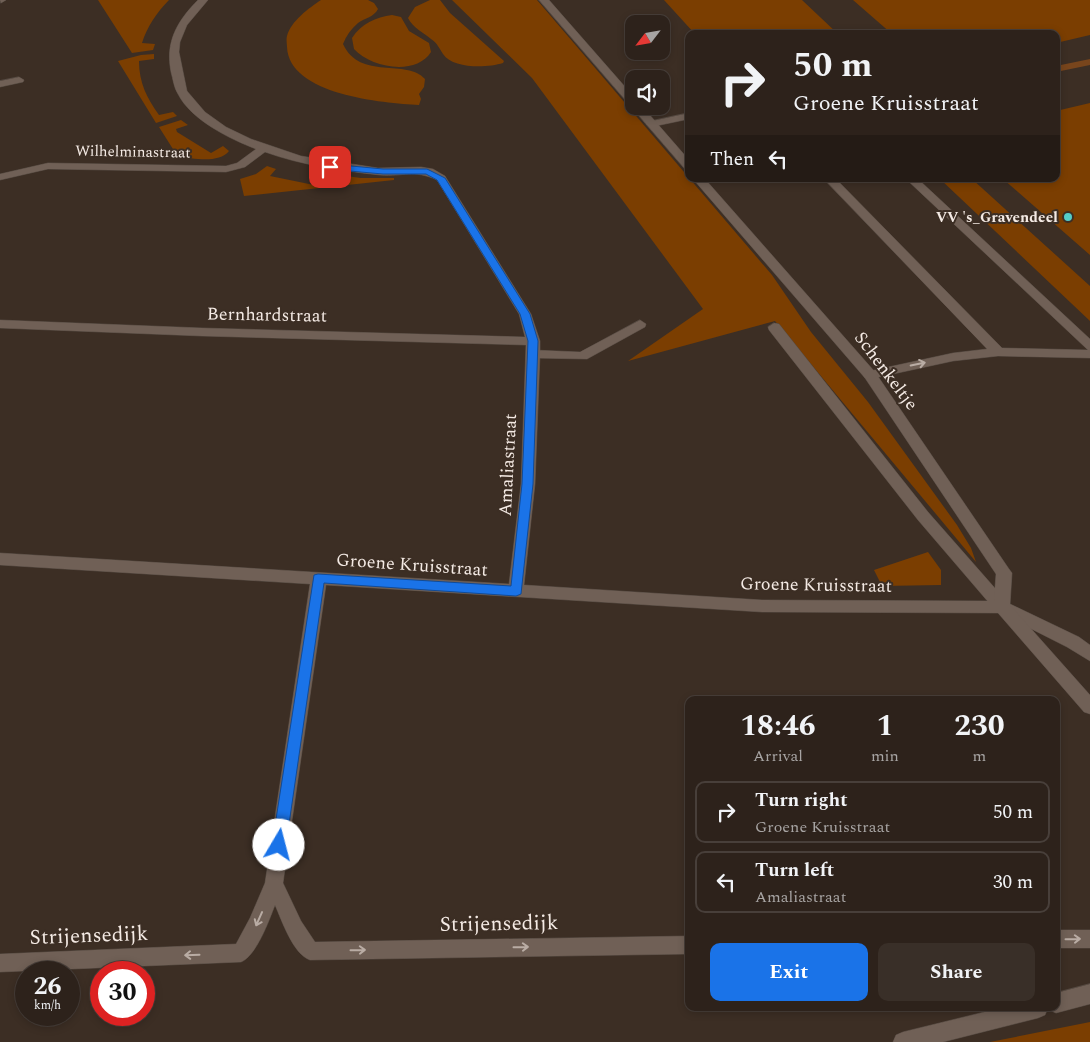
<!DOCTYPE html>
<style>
body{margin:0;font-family:Spectral,serif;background:#392f28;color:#f1f3f6;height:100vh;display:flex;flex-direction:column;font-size:19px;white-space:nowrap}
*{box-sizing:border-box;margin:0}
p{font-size:16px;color:#a7a4a3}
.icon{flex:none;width:28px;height:28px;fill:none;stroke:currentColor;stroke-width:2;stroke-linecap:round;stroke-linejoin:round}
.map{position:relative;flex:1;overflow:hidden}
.sheet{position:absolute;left:685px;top:696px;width:375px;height:315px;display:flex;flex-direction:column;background:#2d221b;border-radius:10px;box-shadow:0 2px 8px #0003,0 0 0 1px #483f3a}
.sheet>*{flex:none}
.top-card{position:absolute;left:685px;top:30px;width:375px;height:152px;border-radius:10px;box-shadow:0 2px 8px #0003,0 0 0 1px #483f3a;background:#2d221b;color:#f1f3f6;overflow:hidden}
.needle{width:32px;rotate:239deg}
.tools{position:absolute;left:625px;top:15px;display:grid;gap:10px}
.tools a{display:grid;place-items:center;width:45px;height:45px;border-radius:10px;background:#2d221b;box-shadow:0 2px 8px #0003,0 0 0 1px #483f3a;font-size:25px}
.speed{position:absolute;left:15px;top:961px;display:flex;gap:10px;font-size:25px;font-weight:700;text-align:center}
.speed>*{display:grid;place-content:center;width:65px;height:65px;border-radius:50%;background:#2d221b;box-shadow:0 2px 8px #0003,0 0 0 1px #483f3a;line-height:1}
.speed small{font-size:12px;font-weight:400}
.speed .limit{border:8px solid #d22;background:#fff;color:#111}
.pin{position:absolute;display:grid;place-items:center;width:42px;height:42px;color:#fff;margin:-21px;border-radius:10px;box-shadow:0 2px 8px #0006}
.me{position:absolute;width:55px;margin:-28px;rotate:8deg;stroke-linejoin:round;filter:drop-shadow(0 0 4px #0008)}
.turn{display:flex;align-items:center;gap:18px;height:105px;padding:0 25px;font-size:22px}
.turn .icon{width:65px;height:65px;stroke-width:2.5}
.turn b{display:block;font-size:35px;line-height:42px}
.then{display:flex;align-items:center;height:48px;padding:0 25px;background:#0003;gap:10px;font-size:19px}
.eta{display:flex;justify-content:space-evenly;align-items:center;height:85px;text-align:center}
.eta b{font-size:30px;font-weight:700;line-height:35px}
.cta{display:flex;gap:10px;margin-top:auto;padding:10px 25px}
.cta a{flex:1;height:58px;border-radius:10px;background:#1a73e8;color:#fff;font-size:20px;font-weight:700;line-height:58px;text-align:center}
.cta a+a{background:#392f28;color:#f1f3f6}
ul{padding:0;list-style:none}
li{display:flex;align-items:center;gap:15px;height:62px;margin:0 10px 8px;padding:0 15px;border:2px solid #483f3a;border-radius:10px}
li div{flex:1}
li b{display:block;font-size:19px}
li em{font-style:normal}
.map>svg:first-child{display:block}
.green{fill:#7b3e01}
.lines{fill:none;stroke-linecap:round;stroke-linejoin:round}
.stream{fill:#78451c;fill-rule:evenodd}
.lane-casing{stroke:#544941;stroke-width:1}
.street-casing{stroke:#544941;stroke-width:1}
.secondary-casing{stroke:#544941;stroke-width:1}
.lane{fill:#706056;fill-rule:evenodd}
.street{fill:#706056;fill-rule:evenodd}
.secondary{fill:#706056;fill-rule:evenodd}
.oneway{stroke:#b9aca4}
.route{fill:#1a73e8;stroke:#114b97}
.poi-dot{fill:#54cdc8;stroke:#3c2e24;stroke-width:2}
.labels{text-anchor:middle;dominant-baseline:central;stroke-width:4;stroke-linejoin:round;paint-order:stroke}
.far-street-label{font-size:15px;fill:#f4eae4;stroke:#3c2e24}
.far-poi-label{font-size:15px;font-weight:bold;fill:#f4eae4;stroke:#3c2e24;text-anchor:end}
.street-label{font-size:18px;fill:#f4eae4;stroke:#3c2e24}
.near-street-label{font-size:21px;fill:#f4eae4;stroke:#3c2e24}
</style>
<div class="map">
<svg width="1090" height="1042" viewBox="0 0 1090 1042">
<rect width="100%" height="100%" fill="#3c2e24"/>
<path class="green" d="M98 0H169C157 12 147 27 142 43L155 44 153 50 132 53Z
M321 0H368L374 3 378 9C374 17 365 18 358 23 351 29 346 36 343 44 360 81 407 58 425 79L424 87 419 94 421 99 419 105C383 103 289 95 287 47 287 44 286 39 287 36 291 21 309 8 321 0Z
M430 0H440L450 13 504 61 503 63C487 68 453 69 443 54 439 48 438 44 431 39 423 32 413 28 408 18L415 7Z
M452 0H537L772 275 811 332 868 402 957 525 971 548 976 562 775 321 628 361 703 309 532 78Z
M664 0H802L838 34H695Z
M853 0H1090V35L1056 43V34H892Z
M392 15 401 17 409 31 429 43 431 52C416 76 371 68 354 49L352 38C361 24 376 17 392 15Z
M154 54V59L139 61C139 83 147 98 159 115L173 112 177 116 156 123 118 61 141 55Z
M1090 103V255L1003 179H1056V111Z
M181 120 188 125 176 129 177 132 211 153 223 146 229 151C219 164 193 158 178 157L159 127Z
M267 166 276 169 270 176 314 185 324 173 361 178H394V180L244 196 240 179 256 174Z
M940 179H972L1090 286V321Z
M928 552 941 570V585L882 586 874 570Z
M1090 1022V1042H990Z"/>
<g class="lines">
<path class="stream" d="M1090 59V65L1056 72V66Z"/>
<g class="lane-casing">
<path id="lane" d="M689 113V119L651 127 646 124 647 122Z
M824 179H836L1002 348 1088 350 906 179H918L1090 339V358L998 356 953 361 870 379 865 378 863 375 865 372 870 371 953 353 987 349Z
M640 320 646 324 645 327 587 359 533 358 526 354 533 350 580 352Z
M774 323 779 324 928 512 1008 603 1079 637 1090 645V661L1067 647 996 611 918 520 769 330 768 327Z"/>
</g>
<g class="street-casing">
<path id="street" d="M0 0H6L1 3Z
M198 0H208L187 25 180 42 179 52 187 91 205 112 226 127 251 139 301 156 378 168 421 167 433 169 445 176 531 314 540 341V354L535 484 524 585 762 600 994 601 996 574 865 378 693 179H705L875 372 1009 569 1012 573 1010 605 1090 695V714L1084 712 998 613 762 612 326 585 283 883 301 921 315 942 689 936V954L310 960C293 954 282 921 275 905 269 921 256 956 241 962L0 972V954L236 944 250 918 265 883 310 584 0 565V553L509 584 521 484 526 345 202 336 0 328V320L202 328 525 337 519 314 437 180C413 169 404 177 380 175 342 171 301 165 265 152L245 167 226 172 48 169 0 180V174L48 163 226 166 237 163 256 149C230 139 191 120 178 94 174 88 173 79 171 72 165 42 177 21 198 0Z
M539 0H549L634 97V106H642L689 160V170L685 169Z
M19 77 24 80 23 82 0 87V81Z
M1056 930H1090V948H1056Z"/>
</g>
<g class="secondary-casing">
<path id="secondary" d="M1090 984V1004L1056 1013 1049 1010 1048 1008H1056V993Z
M1001 1008H1048L1045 1015 1038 1018 943 1042H893L896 1035 903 1032Z"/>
</g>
<use href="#lane" class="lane"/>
<use href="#street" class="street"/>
<use href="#secondary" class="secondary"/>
</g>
<defs><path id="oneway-shaft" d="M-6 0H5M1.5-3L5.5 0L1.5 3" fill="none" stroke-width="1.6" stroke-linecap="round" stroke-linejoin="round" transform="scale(1.25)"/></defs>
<g class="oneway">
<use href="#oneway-shaft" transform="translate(918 364) rotate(-12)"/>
<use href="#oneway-shaft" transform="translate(259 919) rotate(114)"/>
<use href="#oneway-shaft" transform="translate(1073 939) rotate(-1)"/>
<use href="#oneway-shaft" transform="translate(521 947) rotate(-1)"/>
<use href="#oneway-shaft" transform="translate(358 950) rotate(-1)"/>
<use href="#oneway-shaft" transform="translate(192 955) rotate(178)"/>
</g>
<path class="route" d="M330 164 383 169H427L445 178 530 314 538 341 533 484 521 594 516 596 324 583 286 845 284 850 279 852 274 850 272 845 314 575 318 574 511 586 522 484 528 341 520 314 437 180 426 174H383L327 169 326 167Z"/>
<circle class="poi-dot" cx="1068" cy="217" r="5"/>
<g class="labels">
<g class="far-street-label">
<text transform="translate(133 152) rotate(1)">Wilhelminastraat</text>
</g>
<g class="far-poi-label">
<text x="1058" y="217">VV 's_Gravendeel</text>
</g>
<g class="street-label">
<text transform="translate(267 315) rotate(1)">Bernhardstraat</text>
<text transform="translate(886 371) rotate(53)">Schenkeltje</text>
<text transform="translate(508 465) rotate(-87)">Amaliastraat</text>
<text transform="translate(412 565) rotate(4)">Groene Kruisstraat</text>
<text transform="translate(816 585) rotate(1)">Groene Kruisstraat</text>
</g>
<g class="near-street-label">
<text transform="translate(499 924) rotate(-1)">Strijensedijk</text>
<text transform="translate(89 936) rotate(-2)">Strijensedijk</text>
</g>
</g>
</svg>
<div class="tools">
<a><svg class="needle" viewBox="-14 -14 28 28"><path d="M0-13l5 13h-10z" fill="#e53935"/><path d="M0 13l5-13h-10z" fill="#a7a4a3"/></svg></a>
<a><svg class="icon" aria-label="sound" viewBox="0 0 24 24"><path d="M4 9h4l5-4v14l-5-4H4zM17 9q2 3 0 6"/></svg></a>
</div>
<div class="speed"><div>26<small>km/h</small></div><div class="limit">30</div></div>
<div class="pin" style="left:330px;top:167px;background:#d93025"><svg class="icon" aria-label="arrive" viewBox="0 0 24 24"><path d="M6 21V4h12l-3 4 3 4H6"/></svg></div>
<svg class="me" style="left:279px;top:845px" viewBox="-20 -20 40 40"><circle r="19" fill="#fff"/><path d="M0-13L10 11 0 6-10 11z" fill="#1a73e8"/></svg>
<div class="top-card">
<div class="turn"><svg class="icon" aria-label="right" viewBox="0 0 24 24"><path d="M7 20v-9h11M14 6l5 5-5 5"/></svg><div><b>50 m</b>Groene Kruisstraat</div></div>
<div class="then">Then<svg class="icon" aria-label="left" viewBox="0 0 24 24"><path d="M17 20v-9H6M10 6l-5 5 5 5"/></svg></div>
</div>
<section class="sheet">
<div class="eta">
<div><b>18:46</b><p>Arrival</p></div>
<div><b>1</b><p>min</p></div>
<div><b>230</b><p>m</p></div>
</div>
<ul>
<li><svg class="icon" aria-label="right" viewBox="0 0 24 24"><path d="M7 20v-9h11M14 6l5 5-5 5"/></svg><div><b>Turn right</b><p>Groene Kruisstraat</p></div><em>50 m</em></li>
<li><svg class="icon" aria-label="left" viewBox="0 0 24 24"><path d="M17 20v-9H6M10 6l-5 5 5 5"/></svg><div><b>Turn left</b><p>Amaliastraat</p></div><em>30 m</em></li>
</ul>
<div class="cta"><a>Exit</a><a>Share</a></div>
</section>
</div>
